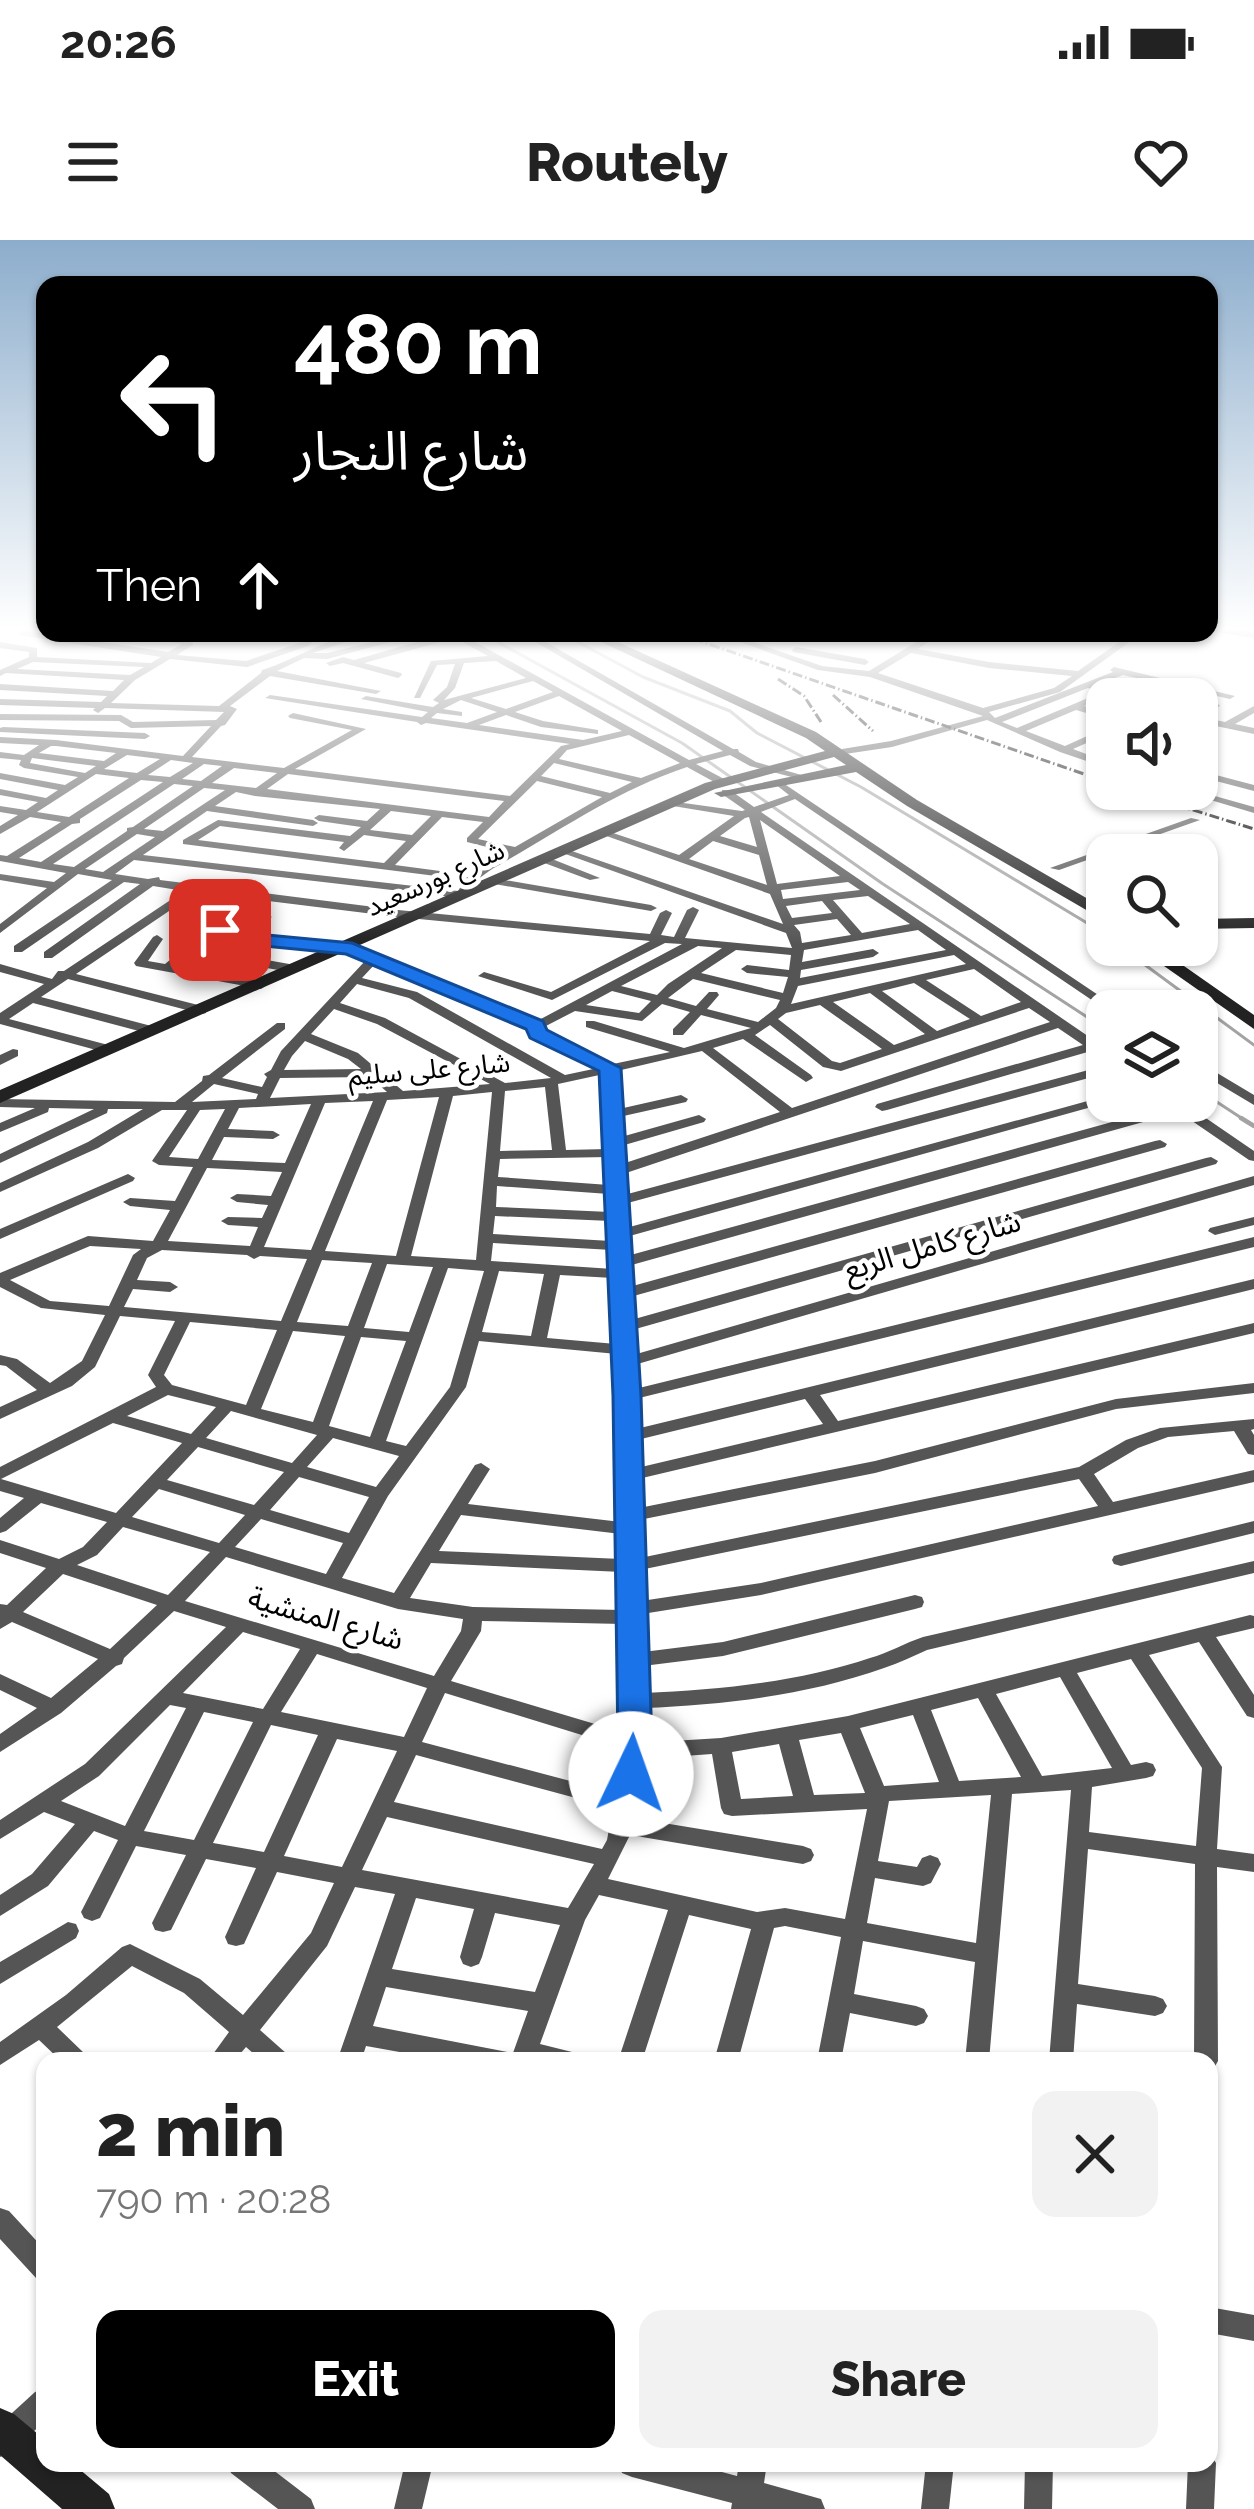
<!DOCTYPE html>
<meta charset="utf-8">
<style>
body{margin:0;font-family:Raleway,"Noto Sans Arabic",sans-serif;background:#f2f2f2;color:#222;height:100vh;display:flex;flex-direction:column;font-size:45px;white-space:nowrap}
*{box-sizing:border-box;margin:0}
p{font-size:39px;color:#767676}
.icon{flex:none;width:66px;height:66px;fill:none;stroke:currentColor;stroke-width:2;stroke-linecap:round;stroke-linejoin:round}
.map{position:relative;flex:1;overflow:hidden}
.details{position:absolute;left:36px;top:1812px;width:1182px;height:420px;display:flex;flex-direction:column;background:#fff;border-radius:24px;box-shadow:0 3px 9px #0004}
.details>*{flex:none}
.top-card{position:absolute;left:36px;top:36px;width:1182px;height:366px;border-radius:24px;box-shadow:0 3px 9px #0004;background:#000;color:#fff;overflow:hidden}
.controls{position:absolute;left:1086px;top:438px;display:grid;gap:24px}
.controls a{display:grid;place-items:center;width:132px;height:132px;border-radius:24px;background:#fff;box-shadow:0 3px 9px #0004;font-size:60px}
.pin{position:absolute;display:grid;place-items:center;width:102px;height:102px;color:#fff;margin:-51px;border-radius:24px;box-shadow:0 6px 18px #0006}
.me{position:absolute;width:132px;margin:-66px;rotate:3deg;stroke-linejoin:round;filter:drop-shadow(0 0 9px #0008)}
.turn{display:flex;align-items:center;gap:42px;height:252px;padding:0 60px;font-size:54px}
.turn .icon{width:156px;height:156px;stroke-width:2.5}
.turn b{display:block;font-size:84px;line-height:102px}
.then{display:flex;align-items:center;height:114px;padding:0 60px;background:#0003;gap:24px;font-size:45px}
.round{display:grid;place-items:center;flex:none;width:126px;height:126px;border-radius:24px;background:#f2f2f2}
.overview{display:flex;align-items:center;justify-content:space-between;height:204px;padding:0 60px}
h1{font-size:72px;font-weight:800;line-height:90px}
.action{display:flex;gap:24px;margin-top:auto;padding:24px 60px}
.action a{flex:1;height:138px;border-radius:24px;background:#000;color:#fff;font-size:48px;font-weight:800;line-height:138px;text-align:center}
.action a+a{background:#f2f2f2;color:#222}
.status{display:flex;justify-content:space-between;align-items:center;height:84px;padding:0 60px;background:#fff;direction:ltr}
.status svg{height:33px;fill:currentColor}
header{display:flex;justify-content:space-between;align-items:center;height:156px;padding:0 60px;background:#fff;font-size:54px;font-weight:800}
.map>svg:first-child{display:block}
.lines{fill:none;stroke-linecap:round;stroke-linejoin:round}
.stream-far1{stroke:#a3a3a3;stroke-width:3}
.stream{stroke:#a3a3a3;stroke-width:4.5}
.street{fill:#555;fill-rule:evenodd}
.secondary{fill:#222;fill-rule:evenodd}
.rail{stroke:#000;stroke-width:3;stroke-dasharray:10 3 1.5 3;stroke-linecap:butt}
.route{fill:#1a73e8;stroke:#114b97;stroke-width:3}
.labels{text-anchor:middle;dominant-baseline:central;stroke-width:9;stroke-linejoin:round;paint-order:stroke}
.far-street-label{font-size:27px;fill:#000;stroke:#fff}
.street-label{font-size:30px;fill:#000;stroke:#fff}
</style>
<div class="status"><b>20:26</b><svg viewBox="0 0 49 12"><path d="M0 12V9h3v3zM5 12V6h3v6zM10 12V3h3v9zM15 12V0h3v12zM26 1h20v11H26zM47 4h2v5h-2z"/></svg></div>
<header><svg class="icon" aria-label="menu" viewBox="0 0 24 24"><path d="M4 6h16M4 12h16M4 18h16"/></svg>Routely<svg class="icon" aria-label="heart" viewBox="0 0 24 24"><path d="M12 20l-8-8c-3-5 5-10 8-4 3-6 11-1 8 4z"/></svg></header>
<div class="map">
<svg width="1254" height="2269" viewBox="0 0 1254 2269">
<rect width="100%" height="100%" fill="#fff"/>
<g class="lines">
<path class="stream-far1" d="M481 393 682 503 883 644 1107 790
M561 393 643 437 730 471 757 493 861 547 1107 695
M1118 705 1254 805
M1197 849 1246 881"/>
<path class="stream" d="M1241 878 1254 886"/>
<path class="street" d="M1209 388 1254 392V398L1209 391Z
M22 390 168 412 182 404 120 393H141L193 401V405L177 415 246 421 302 402 308 398 307 393H315L316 399 308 406 247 427 170 419 135 440 111 463 219 466 261 433 262 430C299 419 331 393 372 393L313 413H327L410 393H424L327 419 304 418 277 431 381 451 376 454 270 436 230 466 237 469 225 485 221 486 192 517 284 528 352 490 290 478 288 476 293 473 366 489 295 529 510 556 561 506 570 504 426 483 421 485 417 482 265 458 270 455 422 477 428 472 361 459 366 456 433 467 439 463 433 460 447 447 455 424 437 425 420 458H414L431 421 488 416 455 398 364 423 401 433 402 435 398 438 343 423 330 426 326 423 343 417 354 420 448 393H459L689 520 723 511 520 393H530L733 509H738L739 512 756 522 812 538 807 541 750 526 730 515 696 524 726 540V544H718L687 527C617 550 556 593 492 629L474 642 465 657 461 658 134 620 115 634 148 639 159 637 160 640 398 670 650 694 660 673 666 670 672 673 661 695 674 697 687 670 693 667 699 670 685 698 792 708 786 693 557 611 566 609 783 684 770 654 598 593 607 591 679 615 734 576 673 566 669 565V561L742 571 745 570 722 554V550H730L754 567 789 555 775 544 780 541 1122 771H1108L795 559 761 572 1098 803 1107 810V820L1091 811 887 870 882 871 875 867 877 864 1083 805 1058 788 623 934 624 955 1107 825V833L624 964 626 988 1102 857 1107 856V861H1113L626 997 627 1016 1170 866V861H1181L1254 911V921L1249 920 1179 872 628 1026 629 1047 1155 901 1160 900 1167 904 1165 907 630 1057 631 1080 1206 918 1211 917 1218 921 1216 924 632 1090 633 1115 1254 936V945L634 1125 635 1149 1254 997V1007L635 1159 636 1189 1254 1039V1049L820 1155 838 1181 1254 1083V1093L638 1239 639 1268 875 1221 1116 1159 1254 1143V1153L1116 1169 875 1233 639 1280 640 1318 1079 1227 1126 1200 1160 1188 1254 1179V1189L1251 1190 1254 1195V1215L1248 1214 1234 1191 1168 1197 1138 1208 1094 1234 1113 1262 1254 1230V1242L761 1355 642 1374 643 1412 723 1402 915 1355 922 1357 924 1362 922 1367 915 1369 723 1416 643 1426 644 1453C719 1450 798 1442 870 1418 888 1413 905 1403 923 1397L1254 1321V1333L927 1410C913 1416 899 1423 884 1428 808 1455 724 1465 644 1468L645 1499 656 1502 721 1498 848 1476 1250 1375 1254 1376V1388L1216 1397 1254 1455V1478L1247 1476 1199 1402 1149 1415 1222 1527 1217 1609 1254 1614V1632L1217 1627 1218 1821 1214 1828 1209 1830V1821H1194L1195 1624 1088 1609 1078 1744 1155 1756 1163 1759 1167 1766 1163 1773 1155 1776 1077 1764 1073 1821H1049L1071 1550 1012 1554 989 1821H965L975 1722 863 1701 854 1754 916 1766 924 1769 928 1776 924 1783 916 1786 850 1773 841 1821H817L841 1697 785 1686 774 1688 738 1821H714L751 1689 689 1675 642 1821H618L668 1670 599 1655 585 1680 540 1804 580 1814 584 1821H450L366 1806 361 1821H337L395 1654 355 1647 327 1706 260 1790 287 1814 291 1821H262L246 1807 234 1821H208L229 1792 184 1753 132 1726 57 1787 85 1814 89 1821H61L39 1800 0 1825V1802L66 1755 122 1707 130 1704 200 1739 243 1775 311 1693 334 1643 277 1632 244 1704 236 1706 228 1704 225 1697 256 1628 206 1619 171 1690 163 1692 155 1690 152 1683 186 1615 136 1606 100 1678 92 1681 84 1678 81 1672 118 1600 94 1591 48 1646 0 1676V1655L32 1634 75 1584 44 1572 0 1599V1580L85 1524 226 1387 174 1371 124 1418 122 1424 116 1426 61 1473 0 1512V1494L37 1468 0 1450V1434L51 1458 98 1419 12 1382 0 1389V1364L7 1365 46 1328 0 1313V1300L59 1319 83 1307 107 1282 41 1263 6 1291 0 1293V1278L24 1258 0 1251V1227L156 1147 148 1135 175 1081 120 1076 95 1127 72 1146 0 1179V1167L37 1150 6 1126 0 1125V1115L17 1119 50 1143 82 1121 105 1075 41 1068 0 1047V1033L88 996 153 1001 170 970 130 966 123 962 130 958 175 961 193 927 159 925 152 921 187 870H162L98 908 0 952V943L88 902 143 869H108L107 873 0 923V914L94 869 49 868 48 872 0 892V883L35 868 0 867V859L175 862 202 841 203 836 209 835 277 783H285V789L222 838 262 847 267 837 264 834 271 830 281 811 366 720 344 711 338 714 215 695V691L229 676 209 673 184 690H176V686L196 672 172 669 76 734 206 767V773L202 774 68 739 41 757 159 788 160 791 154 795 33 763 9 779 116 807 117 810 111 814 0 784V773L44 744 0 732V724L52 739 58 731H64L184 651 153 646 52 718H44V712L140 644 124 642 22 712H14V706L112 640 78 634 0 693V684L47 648 0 640V634L54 642 66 633 0 621V615L7 616 61 582 30 577 0 594V586L18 575 0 572V566L26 570 38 562 0 555V549L46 558 58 550 0 539V533L65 545 78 537 24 528 19 525 21 520 0 518V512L24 515 39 505 0 503V497L56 500 183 516 211 486 131 488 119 481 0 480V474L121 475 133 482 216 480 224 472 105 468 98 473 93 470 95 468 0 465V459L101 462 107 456 0 450V444L113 451 124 440 6 433 0 436V430L29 417V412L0 408V402L37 408V417L151 423 161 417 19 395ZM496 421 526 438 444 460 455 448 464 423ZM33 422 144 427 130 435 17 429ZM533 441 553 452 506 469 471 458ZM559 456 622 491 583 500 479 485 506 475 541 487 598 494V490L543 481 515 472ZM461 460 497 472 467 483 431 478 437 473 462 476V472L443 469ZM629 495 680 523 641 538 559 519 567 510ZM51 506H56L116 513 104 521 39 513ZM127 515 160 519 137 533 104 529ZM32 518 96 526 85 533 30 523ZM171 520 193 523 170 537 148 535ZM554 523 632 542 610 553 541 536ZM204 524 222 526 201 541 182 539ZM234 528 277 533 256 548 212 543ZM96 534 129 538 69 577 37 572ZM288 534 504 561 489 577 267 549ZM141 540 163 542 41 622 19 618 72 584 80 583V579ZM537 541 602 557 515 607 478 599ZM174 544 193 546 133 587 127 588V591L74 627 53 624ZM204 548 225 550 163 591 144 589ZM236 552 255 556 380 569 367 581 319 575 314 578 319 581 361 587 350 596 218 580 183 600V604L436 636 440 635V631L395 625 442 577 483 582 467 598V602L507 612 466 638 458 651 143 615 207 571 313 586 318 583 313 580 215 566ZM391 571 431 576 412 595 370 590ZM749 577 757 607 720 596 745 578ZM760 580 840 636 777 644ZM220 586 344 602 339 608 344 611 364 595 406 601 384 623 198 600ZM137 594 155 597 103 632 85 629ZM713 601 759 615 767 645 689 619ZM848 642 860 650 783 659 781 650ZM196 652 398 677 650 701 551 752 484 732 478 736 552 760 665 703 682 704 537 781 349 704 339 707 228 691 240 677 266 680 272 677 266 674 181 663ZM868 656 910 684 862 693 833 660ZM822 661 832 673 792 678 786 666ZM837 679 851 695 802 703 800 692 794 685ZM918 690 946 710 800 738 801 730 873 717 879 713 873 709 802 722 804 710ZM698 706 722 708 668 744 657 755 621 746ZM736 710 791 715 789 730 747 725 741 729 747 733 788 737 783 753 701 733ZM954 715 966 724 791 764 798 746ZM375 724 529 787 533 797 598 828 565 835 417 752 362 738ZM974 729 1021 762 981 776 926 740ZM693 739 780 760 776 768 758 782 707 769 719 755 717 752H709L696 766 668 758ZM914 743 970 779 937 791 882 751ZM357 744 409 758 551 838 505 843 385 778 340 763ZM612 751 651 761 639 773 586 765ZM870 753 925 794 894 805 833 762ZM662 764 690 772 673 789V795H683L701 775 751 788 684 808 594 781H586V787L670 812 613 824 544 792 542 788 575 771 642 781ZM820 765 882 809 840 823 832 821 778 779 786 773ZM1029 768 1050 782 792 868 713 808 743 799 806 842 813 838 811 835 755 795 770 785 823 827 841 831ZM334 769 377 784 490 844 403 851 358 813 311 794ZM305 801 348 819 361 829 284 830 292 816ZM702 811 780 872 622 924 621 906 704 882 706 879 699 875 621 897 619 877 686 862 688 859 681 855 619 869 617 831ZM604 834 607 909 566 910 558 844ZM370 837 387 852 270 858 280 838ZM214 844 258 854 256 859 192 862ZM545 847 552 910 500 911 505 851ZM492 852 476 1020 411 1016 453 856ZM439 857 396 1016 325 1011 387 860ZM373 861 311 1010 264 1007 325 863ZM311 864 285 923 212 920 224 897 273 899 280 895 273 891 228 889 239 868ZM225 869 198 919 169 917 200 870ZM608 917 609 945 498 937 500 919ZM207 928 282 932 271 956 237 954 230 958 237 962 268 965 262 978 228 977 221 981 228 985 258 987 250 1006 168 1001ZM497 946 609 954 610 972 496 967ZM495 976 611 981V1001L493 994ZM493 1003 612 1010 613 1029 491 1021ZM90 1006 141 1009 133 1015 109 1066 50 1061 10 1040ZM162 1010 247 1015 254 1019 260 1016 307 1019 281 1081 124 1067 133 1049 170 1052 178 1047 170 1042 137 1040 147 1018ZM322 1020 372 1023 348 1086 297 1082ZM387 1024 433 1027 409 1092 364 1088ZM448 1028 484 1031 450 1147 406 1206 386 1201ZM499 1031 544 1034 531 1096 482 1092ZM560 1035 613 1038 616 1104 547 1098ZM190 1082 277 1090 246 1165 172 1145 164 1135ZM293 1091 345 1096 313 1182 261 1169ZM361 1097 406 1101 370 1197 329 1186ZM479 1101 617 1114 621 1282 468 1264 490 1229 481 1223 475 1225 394 1353 342 1338 388 1256 466 1147ZM168 1155 216 1167 191 1194 127 1176ZM805 1159 823 1184 637 1228V1200ZM231 1171 317 1195 292 1223 206 1198ZM113 1183 182 1203 116 1273 1 1239ZM333 1198 399 1216 376 1247 307 1227ZM198 1207 284 1232 254 1265 167 1240ZM299 1237 369 1257 349 1293 270 1270ZM1079 1239 1098 1266 761 1343 641 1361 640 1330ZM159 1249 245 1275 219 1303 132 1277ZM461 1275 621 1294V1319L439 1311ZM261 1279 343 1303 326 1334 235 1307ZM123 1287 210 1312 168 1355 77 1325 97 1315ZM226 1317 398 1369 463 1379 461 1391 434 1436 185 1361ZM431 1323 622 1332V1370L473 1367 410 1358ZM63 1334 157 1365 110 1409 23 1372ZM482 1381 623 1384V1416L620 1421 623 1426 625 1493 451 1441 481 1391ZM243 1392 300 1409 263 1469 183 1453ZM317 1414 427 1448 404 1497 281 1472ZM1131 1419 1202 1528 1196 1606 1089 1592 1092 1547 1146 1538 1153 1536 1156 1530 1153 1524 1146 1522 1131 1525 1077 1433ZM1060 1437 1112 1528 1042 1536 996 1454ZM445 1453 624 1508 616 1553 422 1502ZM978 1458 1021 1537 959 1541 931 1470ZM170 1465 186 1468 125 1586 61 1561 99 1536ZM204 1472 253 1482 194 1600 144 1591ZM913 1475 939 1542 884 1546 860 1488ZM271 1485 318 1495 264 1612 213 1603ZM841 1493 865 1553 814 1555 799 1500ZM337 1499 397 1511 342 1627 284 1616ZM779 1504 793 1556 741 1559 732 1512ZM644 1514 656 1518 712 1514 721 1568 724 1574 732 1576 867 1569 845 1679 785 1668 757 1672 608 1639 630 1595 803 1624 811 1621 814 1615 811 1609 803 1606 633 1578 638 1564 636 1561ZM416 1515 613 1568 607 1600 602 1609 394 1562ZM991 1555 976 1703 867 1683 875 1638 923 1646 931 1643 941 1624 938 1618 930 1615 922 1618 917 1627 878 1621 889 1561ZM387 1577 594 1624 568 1668 362 1630ZM416 1658 474 1669 460 1717 463 1724 471 1727 479 1724 482 1717 495 1673 560 1685 535 1752 392 1729ZM386 1747 528 1771 513 1813 373 1786Z
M715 393H727L822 426 869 431 931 393H941L918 409 989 422 1078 431 1132 393H1142L1060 452 989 472 995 478 1113 432 1110 430 1114 427 1235 456 1230 459 1123 435 1096 445 1142 459H1127L1088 448 1002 482 1017 488 1088 458 1107 461V467L1092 463 1084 466 1107 473V479L1076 470 1026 491 1065 506 1107 487V494L1073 509 1107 522V528L1060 512 987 480 892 507 845 514 842 513V509L891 501 983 476 870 437 818 430ZM911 413 989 428 1072 436 1054 448 983 468 878 433Z
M796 407 865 419 869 422 865 425 793 412 792 410Z
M1150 447 1191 457 1193 459H1176L1147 452V448Z
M1197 458 1218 464 1220 466 1215 469 1197 464V459H1194Z
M1254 466V473L1235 484 1254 488V494L1197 482V476L1225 482Z
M3 487 145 493 150 496 145 499 0 492V488Z
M1197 530 1254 545V551L1197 536Z
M1174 549H1190L1254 567V573Z
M1191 578 1200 580 1059 630 1050 628Z
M539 617H547L600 638 590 640 539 621Z
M493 638 651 665 657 668 651 671 489 643V639Z
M157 695 163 699 148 721 165 724 192 702 198 706 177 726 261 741 267 745 261 749 136 726 134 723 153 697Z
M209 710 295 725 301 729 295 733 205 717 203 714Z
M13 809 18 810V816L0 825V815Z
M1197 821 1254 855V865L1197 831Z
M128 934 135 938 133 941 0 999V989Z
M1254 977V985L1215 995 1208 991 1210 988Z
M1254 1281V1293L1121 1326 1114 1324 1112 1320 1114 1316 1121 1314Z
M68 1682 76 1684 79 1691 76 1698 0 1744V1722Z
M0 1968 9 1971 45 2010V2042L36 2038 0 1999Z
M1209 2067 1254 2075V2101L1209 2093Z
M45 2148V2181L10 2213 0 2217V2184L35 2152Z
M1209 2212 1216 2223 1214 2269H1186L1188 2223H1209Z
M227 2223H264L311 2259 315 2269H278L231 2233Z
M405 2223H433L422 2269H394Z
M618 2223H688L737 2236 739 2223H767L764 2243 821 2259 825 2269H731L732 2263 632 2237 622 2233Z
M926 2223H954L949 2269H921Z
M1025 2223H1053L1052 2269H1024Z"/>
<path class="secondary" d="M582 393H598L816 492 917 560 1107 670V682L907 566 856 532 721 557 714 553 846 525 834 517 715 549 0 863V850L705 543 825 511 806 498Z
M1254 678V688L1197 689V679Z
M1134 705H1154L1254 775V789Z
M0 2168 14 2174 45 2200V2223H72L109 2254 115 2269H62L0 2215Z"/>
<path class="rail" d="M677 393 1107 542
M778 439 804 456 821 482
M833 455 873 491
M1126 549 1254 589"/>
</g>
<linearGradient id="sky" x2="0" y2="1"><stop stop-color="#8cadcc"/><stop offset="0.55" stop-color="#fff"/><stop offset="1" stop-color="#fff" stop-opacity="0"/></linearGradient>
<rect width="1254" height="706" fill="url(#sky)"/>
<path class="route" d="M220 684 246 693 352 703 543 781 547 790 621 828 641 1156 652 1505 643 1544 631 1548 619 1544 614 1534 618 1505 613 1156 599 831 530 798 526 789 346 714 243 704 213 694V686Z"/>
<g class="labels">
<g class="far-street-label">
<text transform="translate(435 638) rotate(-24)">شارع بورسعيد</text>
<text transform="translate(429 829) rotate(-5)">شارع على سليم</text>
</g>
<g class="street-label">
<text transform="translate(932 1005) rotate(-16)">شارع كامل الربع</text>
<text transform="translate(326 1378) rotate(16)">شارع المنشية</text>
</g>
</g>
</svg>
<div class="controls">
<a><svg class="icon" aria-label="sound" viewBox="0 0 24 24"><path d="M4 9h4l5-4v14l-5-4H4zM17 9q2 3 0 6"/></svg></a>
<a><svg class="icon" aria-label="search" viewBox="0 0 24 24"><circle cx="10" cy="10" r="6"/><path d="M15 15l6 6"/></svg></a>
<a><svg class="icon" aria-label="layers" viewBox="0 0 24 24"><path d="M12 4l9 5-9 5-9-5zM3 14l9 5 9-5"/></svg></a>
</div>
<div class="pin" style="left:220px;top:690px;background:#d93025"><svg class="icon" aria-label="arrive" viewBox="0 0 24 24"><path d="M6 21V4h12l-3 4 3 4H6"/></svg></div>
<svg class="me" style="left:631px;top:1534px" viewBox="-20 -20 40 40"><circle r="19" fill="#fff"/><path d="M0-13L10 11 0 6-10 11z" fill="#1a73e8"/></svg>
<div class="top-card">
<div class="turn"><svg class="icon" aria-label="left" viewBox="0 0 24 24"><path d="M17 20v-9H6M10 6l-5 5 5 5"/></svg><div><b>480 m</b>شارع النجار</div></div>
<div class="then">Then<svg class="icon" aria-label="ahead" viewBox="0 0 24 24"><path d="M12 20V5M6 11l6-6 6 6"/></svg></div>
</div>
<section class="details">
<div class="overview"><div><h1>2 min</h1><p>790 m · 20:28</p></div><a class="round"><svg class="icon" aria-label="close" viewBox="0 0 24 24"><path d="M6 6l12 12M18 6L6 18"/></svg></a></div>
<div class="action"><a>Exit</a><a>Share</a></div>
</section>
</div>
